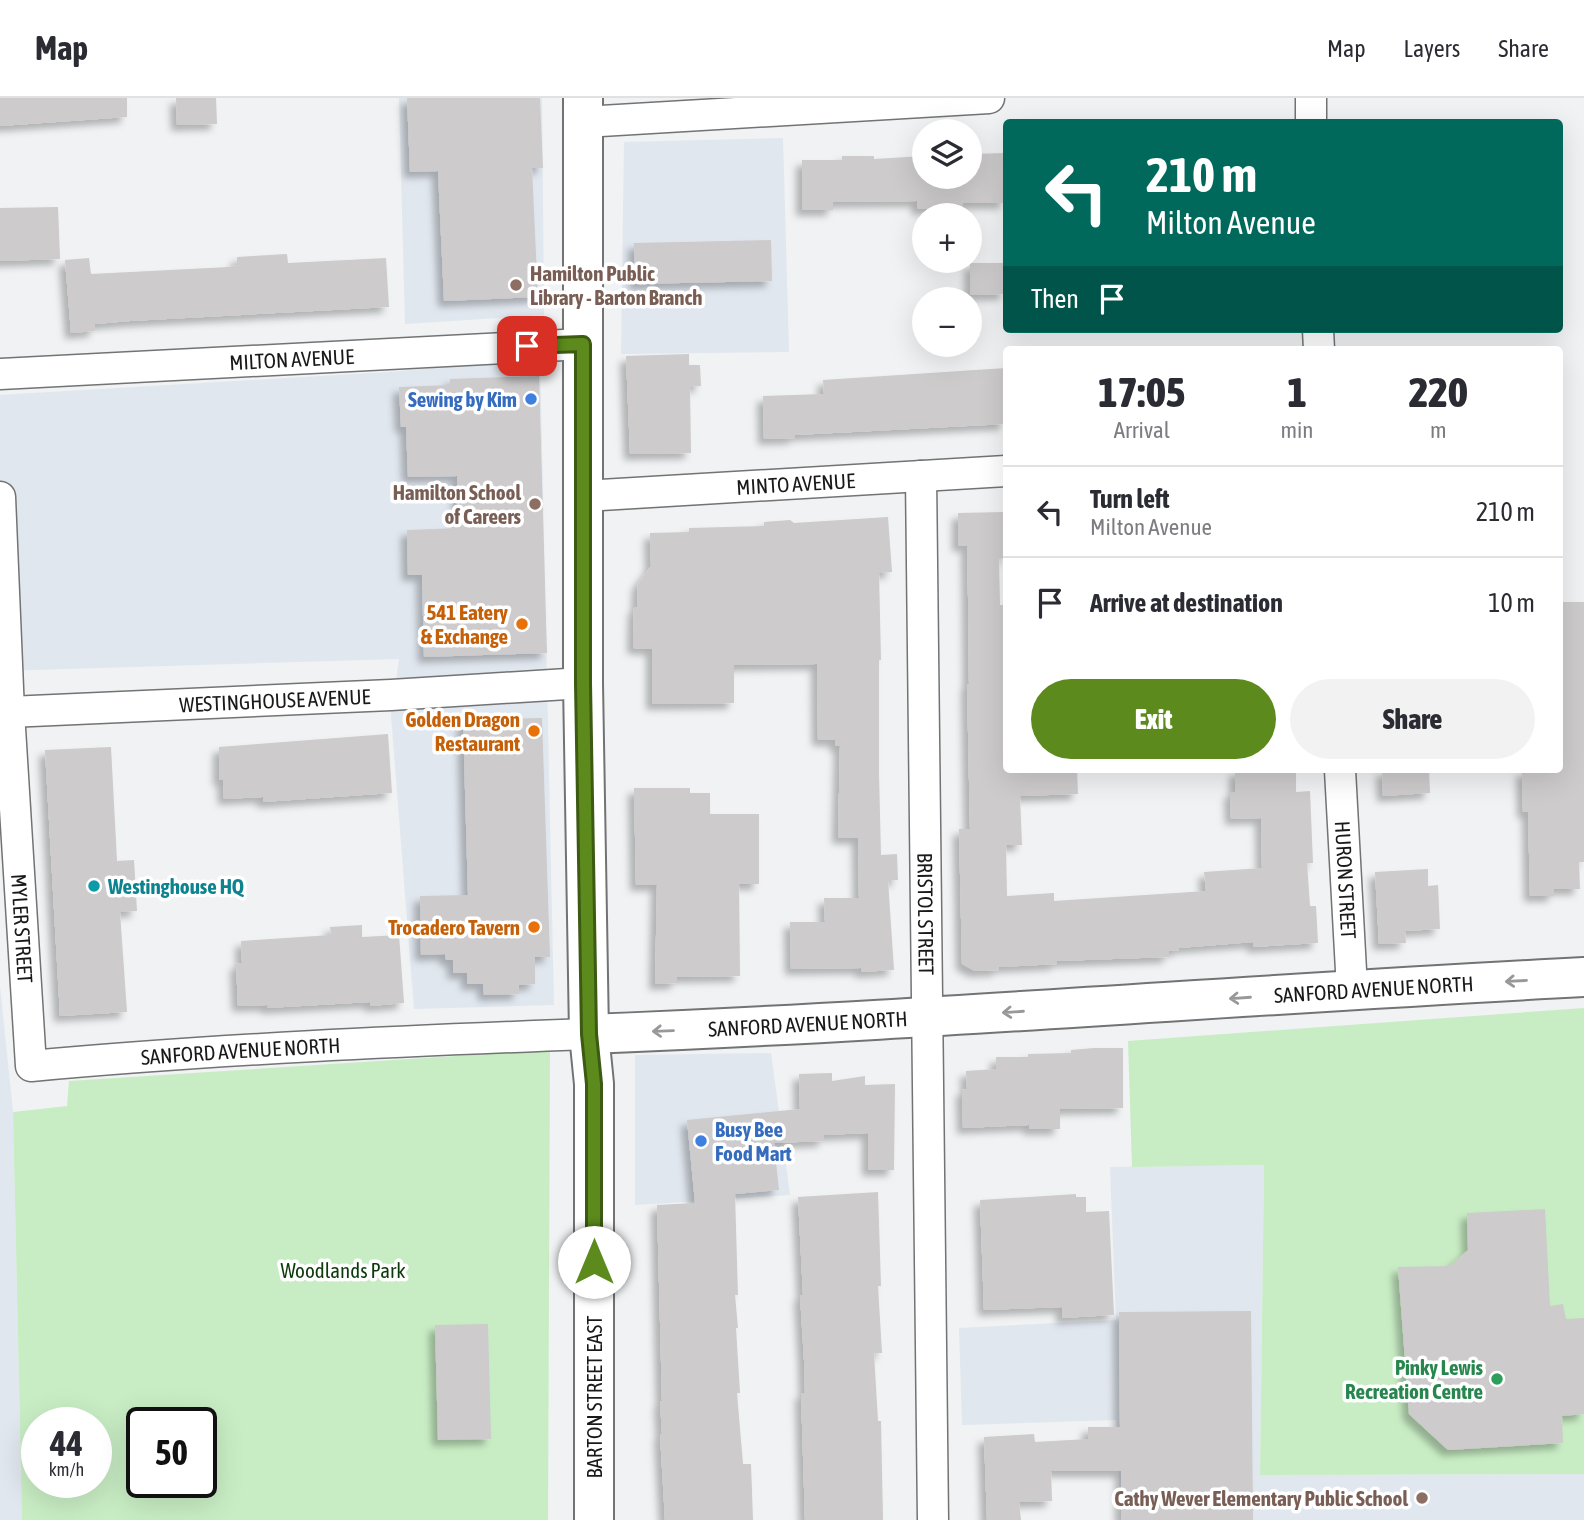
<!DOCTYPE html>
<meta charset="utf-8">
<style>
body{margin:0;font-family:"Asap Condensed",sans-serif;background:#f2f2f3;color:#2b2b33;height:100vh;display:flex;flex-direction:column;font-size:26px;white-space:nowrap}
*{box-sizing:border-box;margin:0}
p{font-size:23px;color:#7c7c81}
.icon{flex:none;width:38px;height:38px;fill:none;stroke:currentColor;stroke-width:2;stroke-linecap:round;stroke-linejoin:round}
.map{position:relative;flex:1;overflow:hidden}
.drawer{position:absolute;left:1003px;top:248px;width:560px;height:427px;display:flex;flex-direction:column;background:#fff;border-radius:7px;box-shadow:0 7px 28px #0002}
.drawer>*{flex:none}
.hud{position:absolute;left:1003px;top:21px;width:560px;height:214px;border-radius:7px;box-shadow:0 7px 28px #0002;background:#00695c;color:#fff;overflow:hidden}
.buttons{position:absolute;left:912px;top:21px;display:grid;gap:14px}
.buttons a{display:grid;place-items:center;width:70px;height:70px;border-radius:50%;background:#fff;box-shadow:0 7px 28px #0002;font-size:35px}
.speed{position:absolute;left:21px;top:1309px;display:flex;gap:14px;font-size:35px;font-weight:700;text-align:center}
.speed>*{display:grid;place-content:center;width:91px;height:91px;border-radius:50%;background:#fff;box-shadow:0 7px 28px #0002;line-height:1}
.speed small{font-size:18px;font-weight:400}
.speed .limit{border:4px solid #111;border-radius:10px;background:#fff;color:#111}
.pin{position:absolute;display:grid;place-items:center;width:60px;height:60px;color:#fff;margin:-30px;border-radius:14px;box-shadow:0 4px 10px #0006}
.me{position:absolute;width:77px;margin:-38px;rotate:0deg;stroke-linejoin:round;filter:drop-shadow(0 0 5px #0008)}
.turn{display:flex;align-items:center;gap:24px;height:147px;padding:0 28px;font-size:32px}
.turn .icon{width:91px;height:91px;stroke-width:2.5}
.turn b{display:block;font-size:49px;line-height:60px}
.then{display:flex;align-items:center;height:66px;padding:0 28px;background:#0003;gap:14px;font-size:26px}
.eta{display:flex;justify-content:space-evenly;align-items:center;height:119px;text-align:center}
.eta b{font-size:42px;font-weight:800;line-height:49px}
.cta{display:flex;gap:14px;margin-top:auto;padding:14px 28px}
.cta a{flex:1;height:80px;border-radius:42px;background:#5c8a1c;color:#fff;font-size:28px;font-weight:800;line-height:80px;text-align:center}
.cta a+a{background:#f2f2f3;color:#2b2b33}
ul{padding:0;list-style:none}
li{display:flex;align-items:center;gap:21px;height:91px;padding:0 28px;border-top:2px solid #e1e1e2}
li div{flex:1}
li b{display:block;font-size:26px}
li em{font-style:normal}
header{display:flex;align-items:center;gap:42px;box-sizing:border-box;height:98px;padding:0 35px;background:#fff;border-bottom:2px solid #e1e1e2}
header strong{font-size:33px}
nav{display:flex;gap:38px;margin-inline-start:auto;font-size:24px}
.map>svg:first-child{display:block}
.built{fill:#e1e7ef}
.green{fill:#c8edc4;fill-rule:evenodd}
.building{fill:#cdcbcb;filter:url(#shadow)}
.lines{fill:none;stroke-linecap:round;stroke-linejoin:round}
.street-casing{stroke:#727374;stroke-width:33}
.secondary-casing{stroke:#727374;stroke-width:42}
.street{stroke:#fff;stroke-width:30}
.secondary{stroke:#fff;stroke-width:38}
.oneway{stroke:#989898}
.route-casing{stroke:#3c5a12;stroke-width:18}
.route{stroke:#5c8a1c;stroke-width:12}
.education-dot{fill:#8d6e63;stroke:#fff;stroke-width:2.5}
.shop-dot{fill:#3f7fe0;stroke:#fff;stroke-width:2.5}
.food-dot{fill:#e8710a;stroke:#fff;stroke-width:2.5}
.culture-dot{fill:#0f9aa8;stroke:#fff;stroke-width:2.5}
.leisure-dot{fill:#2e9e5b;stroke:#fff;stroke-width:2.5}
.labels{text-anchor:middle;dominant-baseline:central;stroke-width:7;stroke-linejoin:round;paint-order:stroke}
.education-label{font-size:21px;font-weight:bold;fill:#785e54;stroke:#fff;text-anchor:end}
.street-label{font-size:21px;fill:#19191a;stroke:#fff}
.shop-label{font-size:21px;font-weight:bold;fill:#366cbe;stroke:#fff;text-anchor:end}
.food-label{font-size:21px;font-weight:bold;fill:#c56008;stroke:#fff;text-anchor:end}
.culture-label{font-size:21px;font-weight:bold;fill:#0d838f;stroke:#fff;text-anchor:start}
.park-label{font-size:21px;fill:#0d3a0a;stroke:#fff}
.leisure-label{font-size:21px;font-weight:bold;fill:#27864d;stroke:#fff;text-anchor:end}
</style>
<header>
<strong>Map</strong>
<nav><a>Map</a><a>Layers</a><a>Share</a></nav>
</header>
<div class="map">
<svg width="1584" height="1422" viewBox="0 0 1584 1422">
<defs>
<filter id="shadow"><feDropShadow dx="-6" dy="6" stdDeviation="3.5" flood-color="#0004"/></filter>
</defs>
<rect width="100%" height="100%" fill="#f0f2f3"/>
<path class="built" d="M399 0H542L544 217 405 226Z
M783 40 789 254 621 256 624 44Z
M540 260 554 907 414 911 391 617 399 561 0 573V297L389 274Z
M0 888 13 1014 22 1422H0Z
M771 955 790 1097 635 1107V957Z
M1264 1067 1260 1377 1584 1376V1422H1121L1116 1322 962 1327 959 1230 1116 1222 1110 1069Z"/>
<path class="green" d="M1584 910V1376L1260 1377 1264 1067 1132 1069 1128 943Z
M550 952 548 1422H22L13 1014 67 1008 69 983ZM37 1325H96V1384H37ZM142 1325H201V1384H142Z"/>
<path class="building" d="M0 0H127V19L0 28Z
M176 0H216L217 26 177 27Z
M407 0H540L543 70H532L538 199 444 203 438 73 410 74Z
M1006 55V105H963V110L918 111 917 103 833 104V112H802V62H842V58H874V61L924 58V79H970V56Z
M58 109 60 161 0 163V110Z
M771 142 772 183 635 186 634 145Z
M287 156 288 165 386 160 389 209 130 223 95 226V233L71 235 65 162 89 160 91 176 229 169 237 167V159Z
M970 165H1006V196L970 197Z
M689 256V267H700L701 288 690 289 691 355 630 356 626 258Z
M1006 270V326L795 337V340L764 341 763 298 824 296 823 282Z
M539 278 547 555 424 559 422 477H408L407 432 459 430 457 378 408 379 406 329H401L399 289 450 287V281Z
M1006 414V460L999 461 1000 507H1006V672H1077L1078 696 1020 698 1022 747H1006L1007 798 1054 795V803L1206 793 1204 774 1262 770 1261 720 1231 721 1230 694H1235V672H1296V694L1310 693 1313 765H1307L1310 808H1316L1318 845 1253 849V844L1179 850V852L1169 853V859L1057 863V866L999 869V872L975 873 962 866 959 731H970L967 586H969L968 499 967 447 958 448V415Z
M888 419 892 474 879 475 881 562H879V676L881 757 897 756 898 782H888L894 872 861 874V870L791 871 790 824H825L824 800H859L858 740H838L840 648H835L836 642H818L817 566 734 567V605L652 606V551L633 550 634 509 637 510 638 486 651 468 650 435 689 434V430L764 428V424L790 422 794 425Z
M1559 504H1584V764H1579L1580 791H1554V798H1530L1528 714H1523L1522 672H1559Z
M542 620 550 859H535V886L519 887V896L484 897 483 886H467V875H453V862H446L445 856 421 857 420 798 468 797 463 622Z
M388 636 392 695 263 704V699L224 701 223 681 219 682V649Z
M111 649 117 763 134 762 137 813 120 814 127 914 60 918 45 652Z
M1382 672H1429L1430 695 1383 698Z
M634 690H690V695H710V716H759V786H739L740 878 677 879V885L655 886 657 787H636Z
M1428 771V788L1438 787 1440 831 1405 833 1406 845 1379 846 1375 774Z
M362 827V839L399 837 404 905 371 908 370 904 267 910V907L238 908 236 866 242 865 241 843 331 837 330 829Z
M1094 950H1123V1010L1060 1011V1031H1029V1027L963 1030 962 992 967 991 966 973 996 971V959H1028V956L1071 955V952Z
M832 975V983L865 978V987L895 986 894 1072H868V1035L824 1037V1043L774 1045 779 1092 735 1096 738 1197H735L738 1230H736L740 1295H737L743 1366H751L753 1422H665L660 1336H662L660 1304 662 1303 657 1107 695 1105 687 1022 800 1011 799 976Z
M878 1094 881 1188H878L882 1255H874L878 1323H881L883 1422H805L801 1295H805L804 1262 800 1197H803L798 1099Z
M1076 1096V1099H1086V1114L1109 1113 1114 1217 1062 1220V1209L984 1212 980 1102Z
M1545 1111 1550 1208 1563 1206 1566 1221 1584 1220V1316L1562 1318 1563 1345 1448 1352 1409 1316 1398 1169 1450 1168 1468 1152 1467 1115Z
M1251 1213 1253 1422H1121V1373H1051L1052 1403 1019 1404 1021 1422H987L984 1339 1034 1336 1035 1344 1088 1341V1329H1120L1119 1214Z
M488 1226 491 1341 438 1342 435 1227Z"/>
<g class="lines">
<g class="street-casing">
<g id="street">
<path d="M1311 0V24"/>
<path d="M584 24 989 0"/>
<path d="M1318 231 1319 252"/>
<path id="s1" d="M0 276 583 246"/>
<path id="s2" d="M921 378 933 1422"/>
<path id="s3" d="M584 398 1006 373"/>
<path id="s4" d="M0 399 9 614 31 968C217 951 403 943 589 936"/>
<path id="s5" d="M9 614 391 597 583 585"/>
<path id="s6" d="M1340 672 1352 891"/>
</g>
</g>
<g class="secondary-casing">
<g id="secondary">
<path d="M583 0V585L589 936 594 986V1422"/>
<path id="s7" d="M589 936C921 923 1252 896 1584 879"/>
</g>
</g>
<use href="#street" class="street"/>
<use href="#secondary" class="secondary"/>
</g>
<defs><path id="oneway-shaft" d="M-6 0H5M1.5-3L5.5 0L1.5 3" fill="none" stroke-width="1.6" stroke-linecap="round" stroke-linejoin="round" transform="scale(1.75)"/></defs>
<g class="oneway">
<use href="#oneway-shaft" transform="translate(1516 883) rotate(177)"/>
<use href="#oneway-shaft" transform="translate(1240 900) rotate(176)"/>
<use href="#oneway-shaft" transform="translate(1013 914) rotate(176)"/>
<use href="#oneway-shaft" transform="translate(663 933) rotate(178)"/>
</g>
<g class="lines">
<g class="route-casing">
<path id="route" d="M527 248 583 246V585L589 936 594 986V1164"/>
</g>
<use href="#route" class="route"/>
</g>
<g class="education-dot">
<circle cx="516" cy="187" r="7"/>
<circle cx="535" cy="406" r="7"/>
<circle cx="1422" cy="1400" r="7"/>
</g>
<g class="shop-dot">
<circle cx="531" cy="301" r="7"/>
<circle cx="701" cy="1043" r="7"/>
</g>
<g class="food-dot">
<circle cx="522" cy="526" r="7"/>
<circle cx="534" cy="633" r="7"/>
<circle cx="534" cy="829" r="7"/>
</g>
<circle class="culture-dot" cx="94" cy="788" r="7"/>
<circle class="leisure-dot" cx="1497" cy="1281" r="7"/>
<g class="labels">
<g class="education-label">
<text x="530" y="175" text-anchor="start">Hamilton Public<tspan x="530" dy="24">Library - Barton Branch</tspan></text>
<text x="521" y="394">Hamilton School<tspan x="521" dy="24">of Careers</tspan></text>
<text x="1408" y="1400">Cathy Wever Elementary Public School</text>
</g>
<g class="street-label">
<text stroke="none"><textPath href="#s1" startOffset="292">MILTON AVENUE</textPath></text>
<text stroke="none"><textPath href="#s3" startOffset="212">MINTO AVENUE</textPath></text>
<text stroke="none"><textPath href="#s5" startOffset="266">WESTINGHOUSE AVENUE</textPath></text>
<text stroke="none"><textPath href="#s6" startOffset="110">HURON STREET</textPath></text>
<text stroke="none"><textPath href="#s2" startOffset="438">BRISTOL STREET</textPath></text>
<text stroke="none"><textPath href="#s4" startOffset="432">MYLER STREET</textPath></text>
<text stroke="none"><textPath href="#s7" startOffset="786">SANFORD AVENUE NORTH</textPath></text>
<text stroke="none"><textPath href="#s7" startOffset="219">SANFORD AVENUE NORTH</textPath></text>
<text stroke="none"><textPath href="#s4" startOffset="780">SANFORD AVENUE NORTH</textPath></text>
<text transform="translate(594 1299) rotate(-90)">BARTON STREET EAST</text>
</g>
<g class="shop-label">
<text x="517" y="301">Sewing by Kim</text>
<text x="715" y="1031" text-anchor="start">Busy Bee<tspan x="715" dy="24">Food Mart</tspan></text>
</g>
<g class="food-label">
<text x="508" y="514">541 Eatery<tspan x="508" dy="24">&amp; Exchange</tspan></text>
<text x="520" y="621">Golden Dragon<tspan x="520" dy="24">Restaurant</tspan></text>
<text x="520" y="829">Trocadero Tavern</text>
</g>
<g class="culture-label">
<text x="108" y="788">Westinghouse HQ</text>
</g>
<g class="park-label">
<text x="343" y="1172">Woodlands Park</text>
</g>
<g class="leisure-label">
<text x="1483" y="1269">Pinky Lewis<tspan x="1483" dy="24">Recreation Centre</tspan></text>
</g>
</g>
</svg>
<div class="buttons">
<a><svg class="icon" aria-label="layers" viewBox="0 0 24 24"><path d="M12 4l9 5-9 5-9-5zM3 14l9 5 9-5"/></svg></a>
<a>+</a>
<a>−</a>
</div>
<div class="speed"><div>44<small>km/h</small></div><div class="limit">50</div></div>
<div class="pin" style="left:527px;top:248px;background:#d93025"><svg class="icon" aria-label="arrive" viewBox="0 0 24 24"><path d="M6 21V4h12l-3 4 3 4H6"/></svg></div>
<svg class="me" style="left:594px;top:1164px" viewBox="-20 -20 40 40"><circle r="19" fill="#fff"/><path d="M0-13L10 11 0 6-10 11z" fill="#5c8a1c"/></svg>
<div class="hud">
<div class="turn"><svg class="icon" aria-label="left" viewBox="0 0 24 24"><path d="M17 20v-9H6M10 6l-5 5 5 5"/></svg><div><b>210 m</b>Milton Avenue</div></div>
<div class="then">Then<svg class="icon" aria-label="arrive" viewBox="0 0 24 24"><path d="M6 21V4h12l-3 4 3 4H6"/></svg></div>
</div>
<section class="drawer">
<div class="eta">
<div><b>17:05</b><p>Arrival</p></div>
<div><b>1</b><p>min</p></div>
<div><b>220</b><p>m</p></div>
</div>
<ul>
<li><svg class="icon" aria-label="left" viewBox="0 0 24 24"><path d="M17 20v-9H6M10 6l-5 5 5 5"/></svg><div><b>Turn left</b><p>Milton Avenue</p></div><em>210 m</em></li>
<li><svg class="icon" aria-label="arrive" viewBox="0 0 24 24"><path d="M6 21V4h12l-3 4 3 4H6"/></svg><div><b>Arrive at destination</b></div><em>10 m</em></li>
</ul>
<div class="cta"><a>Exit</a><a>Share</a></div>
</section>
</div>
